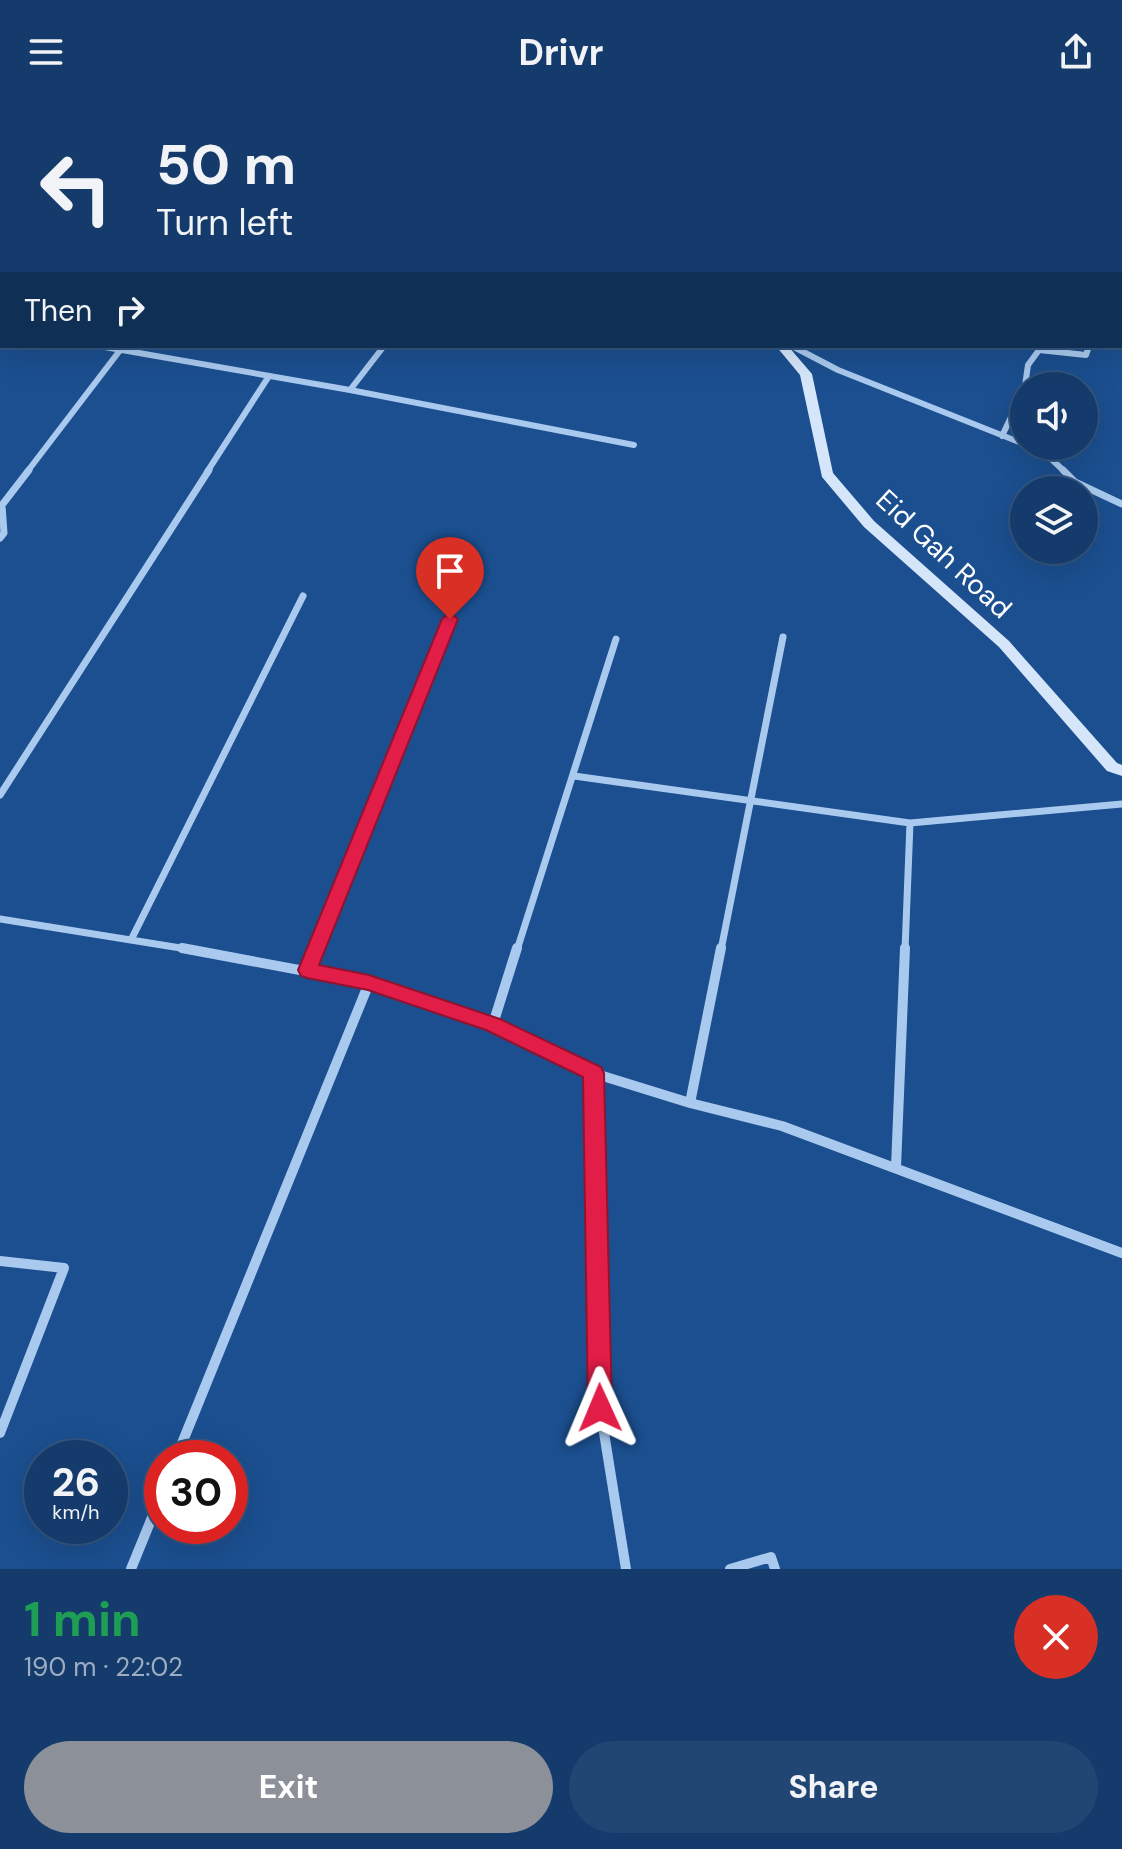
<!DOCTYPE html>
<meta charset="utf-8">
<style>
body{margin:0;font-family:"DM Sans",sans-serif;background:#214673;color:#f1f3f6;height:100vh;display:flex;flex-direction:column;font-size:30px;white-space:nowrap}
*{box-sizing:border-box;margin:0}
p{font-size:26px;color:#9dadc1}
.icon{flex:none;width:44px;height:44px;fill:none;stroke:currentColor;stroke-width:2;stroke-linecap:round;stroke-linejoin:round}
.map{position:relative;height:1465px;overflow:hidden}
.panel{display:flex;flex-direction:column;background:#143b6b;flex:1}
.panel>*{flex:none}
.banner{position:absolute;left:0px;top:0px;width:1122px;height:244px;box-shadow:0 8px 32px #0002,0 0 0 2px #33557e;background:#143b6b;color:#f1f3f6;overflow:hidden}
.controls{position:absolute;left:1010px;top:268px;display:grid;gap:16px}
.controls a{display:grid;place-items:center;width:88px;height:88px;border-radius:50%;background:#143b6b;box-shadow:0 8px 32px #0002,0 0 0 2px #33557e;font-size:40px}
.speed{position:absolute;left:24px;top:1336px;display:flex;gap:16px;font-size:40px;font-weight:700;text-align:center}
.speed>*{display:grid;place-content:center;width:104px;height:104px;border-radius:50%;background:#143b6b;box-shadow:0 8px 32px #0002,0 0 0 2px #33557e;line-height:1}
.speed small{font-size:20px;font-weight:400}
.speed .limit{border:12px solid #d22;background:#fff;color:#111}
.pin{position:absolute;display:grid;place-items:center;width:68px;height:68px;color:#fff;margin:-82px -34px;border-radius:50% 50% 50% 0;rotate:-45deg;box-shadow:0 0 8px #0007}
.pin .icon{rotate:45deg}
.me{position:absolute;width:88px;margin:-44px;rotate:359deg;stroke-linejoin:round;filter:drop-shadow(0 0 6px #0008)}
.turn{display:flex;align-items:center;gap:28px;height:168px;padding:0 24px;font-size:36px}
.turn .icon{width:104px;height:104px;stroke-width:2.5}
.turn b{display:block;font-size:56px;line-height:68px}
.then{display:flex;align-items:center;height:76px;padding:0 24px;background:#0003;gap:16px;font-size:30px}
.round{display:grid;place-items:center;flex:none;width:84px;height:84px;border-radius:42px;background:#214673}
.head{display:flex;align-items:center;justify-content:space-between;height:136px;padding:0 24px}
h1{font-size:48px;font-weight:700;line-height:60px;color:#1e9e55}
.button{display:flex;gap:16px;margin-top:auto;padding:16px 24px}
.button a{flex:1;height:92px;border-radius:48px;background:#8c9099;color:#fff;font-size:32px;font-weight:700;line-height:92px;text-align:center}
.button a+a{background:#214673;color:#f1f3f6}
header{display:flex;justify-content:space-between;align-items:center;height:104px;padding:0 24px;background:#143b6b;font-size:36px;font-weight:700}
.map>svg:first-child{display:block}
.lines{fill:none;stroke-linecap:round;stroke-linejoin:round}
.street-far2{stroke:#a9c9ee;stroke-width:6}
.street-far1{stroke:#a9c9ee;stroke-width:7}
.street{stroke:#a9c9ee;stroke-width:10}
.secondary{fill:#d6e6fa;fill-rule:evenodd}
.route{fill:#e11d48;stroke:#92132f;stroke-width:2}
.labels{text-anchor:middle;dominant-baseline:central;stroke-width:8;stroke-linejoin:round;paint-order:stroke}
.street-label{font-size:28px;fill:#fff;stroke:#1b4f8f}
</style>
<header><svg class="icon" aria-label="menu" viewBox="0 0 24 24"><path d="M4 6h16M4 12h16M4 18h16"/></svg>Drivr<svg class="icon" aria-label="share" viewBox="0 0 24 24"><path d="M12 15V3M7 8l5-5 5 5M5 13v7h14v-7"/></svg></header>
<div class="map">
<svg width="1122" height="1465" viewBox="0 0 1122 1465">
<rect width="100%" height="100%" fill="#1b4f8f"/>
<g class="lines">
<path class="street-far2" d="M136 0 157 2
M239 2 242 0
M99 242 350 286 634 341
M792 242 838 266 1024 340
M1025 282 1028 261 1039 246 1086 251 1089 242
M350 286 384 242
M1002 332 1024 286
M1028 342 1045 349 1065 368
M27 368 121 245
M207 368 269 272"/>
<path class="street-far1" d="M1063 366 1075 378 1122 400
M0 434 4 429 2 401 29 366
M574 672 910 719 1122 700
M0 691 209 366
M0 815 193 846
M132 834 303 492
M315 846 450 515
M517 846 616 535
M721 846 783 533
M905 846 910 719"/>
<path class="street" d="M182 844 369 879 493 920 593 969 690 999 782 1022 1122 1149
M307 866 316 844
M493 920 517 844
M593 969 600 1304 626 1465
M690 999 721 844
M896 1063 905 844
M0 1157 64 1164 0 1329
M176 1354 369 879
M131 1465 162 1389
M730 1465 771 1453 775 1465"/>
<path class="secondary" d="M352 0H365L366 2H353Z
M533 0H544L545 2H534Z
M684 0H695L683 2Z
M776 242H788L812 270 833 369 874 417 1009 537 1117 659 1122 661V672L1107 667 999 543 864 423 822 373 800 271Z"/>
</g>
<path class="route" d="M450 509 458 515 319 861 369 871 500 915 601 963 604 969 612 1304 608 1312 600 1315 591 1312 588 1304 583 973 486 926 368 886 307 874 301 872 298 866 442 515Z"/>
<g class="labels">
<g class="street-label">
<text transform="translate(944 450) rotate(43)">Eid Gah Road</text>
</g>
</g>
</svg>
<div class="controls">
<a><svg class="icon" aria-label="sound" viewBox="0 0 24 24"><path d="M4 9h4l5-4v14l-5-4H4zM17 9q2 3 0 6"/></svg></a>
<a><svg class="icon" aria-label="layers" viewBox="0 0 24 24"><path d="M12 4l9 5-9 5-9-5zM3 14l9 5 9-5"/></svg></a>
</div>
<div class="speed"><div>26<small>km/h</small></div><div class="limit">30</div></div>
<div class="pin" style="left:450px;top:515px;background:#d93025"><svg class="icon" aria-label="arrive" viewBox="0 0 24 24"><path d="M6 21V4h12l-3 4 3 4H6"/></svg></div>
<svg class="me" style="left:600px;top:1304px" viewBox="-20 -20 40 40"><path d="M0-17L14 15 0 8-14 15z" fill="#e11d48" stroke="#fff" stroke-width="4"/></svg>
<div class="banner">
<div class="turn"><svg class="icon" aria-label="left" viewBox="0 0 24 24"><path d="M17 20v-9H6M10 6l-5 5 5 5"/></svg><div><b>50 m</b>Turn left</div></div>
<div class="then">Then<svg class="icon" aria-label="right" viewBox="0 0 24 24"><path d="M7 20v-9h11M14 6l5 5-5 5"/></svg></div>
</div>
</div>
<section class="panel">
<div class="head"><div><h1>1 min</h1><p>190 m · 22:02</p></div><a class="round" style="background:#d93025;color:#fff"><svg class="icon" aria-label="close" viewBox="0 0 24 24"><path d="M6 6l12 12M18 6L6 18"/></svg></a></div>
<div class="button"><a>Exit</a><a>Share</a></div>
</section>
